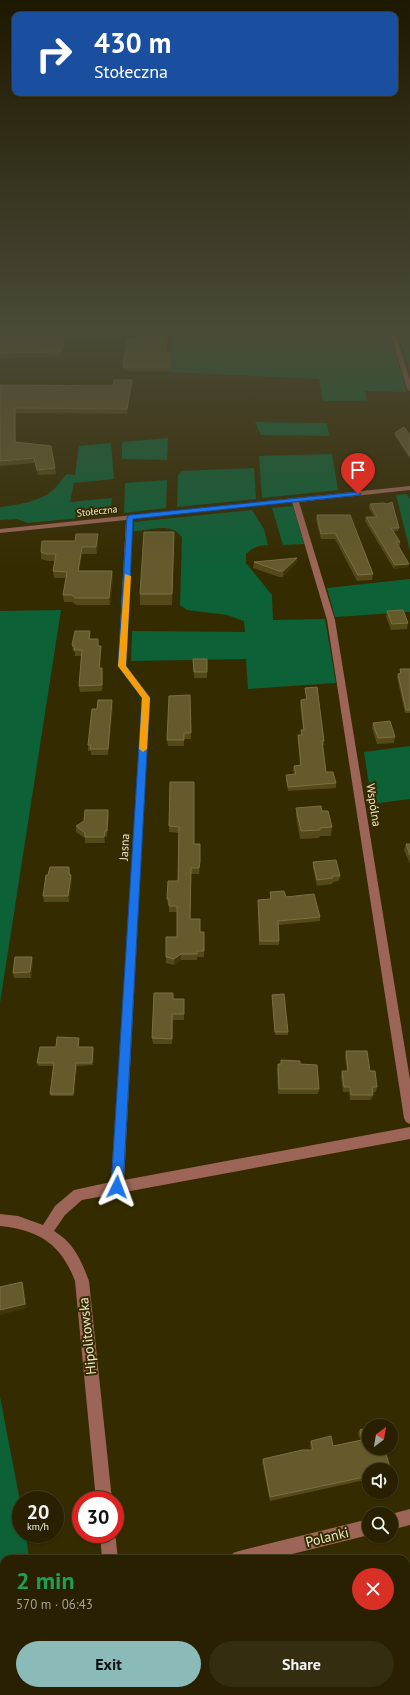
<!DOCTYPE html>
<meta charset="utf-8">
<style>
body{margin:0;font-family:"PT Sans",sans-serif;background:#342d0f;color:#f1f3f6;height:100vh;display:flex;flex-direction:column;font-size:15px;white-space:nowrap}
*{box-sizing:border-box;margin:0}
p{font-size:13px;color:#a5a399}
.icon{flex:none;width:22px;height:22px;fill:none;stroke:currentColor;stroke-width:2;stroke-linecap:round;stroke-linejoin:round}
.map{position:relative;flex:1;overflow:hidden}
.side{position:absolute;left:0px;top:1555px;width:410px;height:140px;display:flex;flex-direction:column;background:#282000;border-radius:12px 12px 0 0;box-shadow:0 1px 3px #0004,0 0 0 1px #443e22}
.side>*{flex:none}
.hud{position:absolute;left:12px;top:12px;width:386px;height:84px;border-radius:8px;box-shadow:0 1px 3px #0004,0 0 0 1px #443e22;background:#1a4fa0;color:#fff;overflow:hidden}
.needle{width:26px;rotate:31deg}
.controls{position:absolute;left:362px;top:1419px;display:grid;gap:8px}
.controls a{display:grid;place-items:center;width:36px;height:36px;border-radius:50%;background:#282000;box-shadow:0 1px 3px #0004,0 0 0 1px #443e22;font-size:20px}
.speed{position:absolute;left:12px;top:1491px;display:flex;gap:8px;font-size:20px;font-weight:700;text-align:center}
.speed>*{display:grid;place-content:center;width:52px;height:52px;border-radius:50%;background:#282000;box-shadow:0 1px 3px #0004,0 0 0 1px #443e22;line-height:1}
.speed small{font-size:10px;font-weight:400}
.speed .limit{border:6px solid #d22;background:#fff;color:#111}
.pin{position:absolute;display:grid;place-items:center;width:34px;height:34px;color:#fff;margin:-41px -17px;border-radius:50% 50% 50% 0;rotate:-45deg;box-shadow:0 0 4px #0007}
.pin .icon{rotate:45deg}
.me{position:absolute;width:44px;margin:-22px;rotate:3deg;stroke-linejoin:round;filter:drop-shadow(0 0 3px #0008)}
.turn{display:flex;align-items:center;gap:14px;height:84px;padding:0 16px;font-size:18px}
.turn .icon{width:52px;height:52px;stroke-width:2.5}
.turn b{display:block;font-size:28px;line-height:34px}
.round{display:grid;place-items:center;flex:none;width:42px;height:42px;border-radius:21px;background:#342d0f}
.overview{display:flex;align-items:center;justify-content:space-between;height:68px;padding:0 16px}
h1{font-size:24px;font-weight:700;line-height:30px;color:#1e9e55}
.button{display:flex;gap:8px;margin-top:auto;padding:8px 16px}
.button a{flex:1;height:46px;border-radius:24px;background:#8bbbb9;color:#111;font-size:16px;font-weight:700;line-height:46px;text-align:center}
.button a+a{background:#342d0f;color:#f1f3f6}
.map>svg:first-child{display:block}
.green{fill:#0d6137}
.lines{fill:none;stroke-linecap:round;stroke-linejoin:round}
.minor{fill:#9d6557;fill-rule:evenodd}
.wall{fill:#544918}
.shaded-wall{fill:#413607}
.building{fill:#655a2b;stroke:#7a7044}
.route{fill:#1a73e8;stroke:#114b97}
.slow{fill:#f59e0b}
.labels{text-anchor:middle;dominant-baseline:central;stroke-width:4;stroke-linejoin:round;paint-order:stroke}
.far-street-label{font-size:10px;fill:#ede6ca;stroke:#352b00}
.street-label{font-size:12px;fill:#ede6ca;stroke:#352b00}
.near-street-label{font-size:14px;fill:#ede6ca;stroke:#352b00}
</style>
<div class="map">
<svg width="410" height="1695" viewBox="0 0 410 1695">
<rect width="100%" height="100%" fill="#352b00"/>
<path class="green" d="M172 331H389L407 392 365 391 367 401H323L319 379 170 372Z
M397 331H410V376L409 371Z
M255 422 327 423 329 436 261 435Z
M168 438 167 460 122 459V442Z
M111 443 114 479 74 483 70 502 112 498 110 515 28 523 17 519 0 520V507C16 505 39 502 52 491 58 486 61 479 67 474L75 475 79 446Z
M332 454 338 490 262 498 259 456Z
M254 468 256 499 177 507 178 476 181 471Z
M167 480 166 508 124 513 125 483Z
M407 494 410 499V551L396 495Z
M293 506 304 544 283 545 272 508Z
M252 510 264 529 268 545C259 545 253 547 246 554V563L272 595 273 620 325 619 336 683 248 689 246 659 131 661 132 631 245 632 244 621 227 615 187 610 180 605 182 537C170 521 150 531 134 531V522Z
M410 579V612L335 617 327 588Z
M61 610 0 1003V611Z
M410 746V799L372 804 364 752Z
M0 1397 21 1506V1534H26L29 1559H4V1691H25L18 1695H0Z"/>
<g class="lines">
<path class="minor" d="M390 331H395L410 380V391L407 389Z
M410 486V490L299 502 335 620 410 1080V1124L406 1122 404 1118 327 620 292 502 133 519 126 666 150 697 124 1180 410 1127V1139L82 1200 65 1215 54 1231C74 1243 81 1260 89 1281L112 1500H96L75 1281C61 1244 39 1230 0 1226V1214L18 1216 43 1225 55 1206 74 1190 111 1182 142 697 118 666 126 520 0 533V529Z
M410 1509V1525L391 1530V1514Z
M369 1519V1535L272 1559H231L233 1553 239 1551Z
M115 1532 118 1559H102L100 1534H115Z
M115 1691H133L134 1695H116Z"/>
</g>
<path class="wall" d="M0 331H64L63 351H62L61 357 0 358Z
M167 331 166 353H170V371H124L123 367 138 339Z
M0 385 113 386 132 385 127 414 16 413V442L55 468 56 474 38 475 35 463 0 466Z
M395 433 410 435V459L395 436Z
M370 504 399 528 398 531H394L400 542V546H398L408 567 394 569 365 521 366 517H374L369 508Z
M317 515H350L373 574 372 580 357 581 335 539H321L316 520Z
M174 532 172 605H140V594Z
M98 534V541L97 554H82L79 571H112L113 578 110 605H76L72 602H64L63 595 66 578H54L53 571 55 561H48L41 559V552Z
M297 558 296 563 283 577H279L253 568 254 562Z
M387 611 408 623 407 629 391 630 386 617Z
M90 631V639L99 646 101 651 100 668 103 674 102 691 80 692 79 686 81 656H75V652L73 651 72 645Z
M193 659H207V678H194Z
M400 669H410V713H405L397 677 398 674 400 673Z
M305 688 324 741V745H323L326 772 336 783V788L288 791 286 780V775H294L293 770 294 766 300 765 298 740V735H301V730H303L300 704 301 700 306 699 305 692Z
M190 695 191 739H184V746H168L167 740Z
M113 706 108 755H91V751H88V745L97 709Z
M373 723 395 737 394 743 377 744 372 728Z
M170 782 194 844 200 868 199 874H191L190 919 200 932H204V957H197V960H181L174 965 166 963V957L177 937V912H169V905H168L167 899 178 881 179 833 169 832Z
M296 808 322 811 332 827 331 836H320L319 838 300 839 296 816Z
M108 810 109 816 107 837H105V843H85V838L76 832V826Z
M406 844H410V864L404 850Z
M313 862 340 876 339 881 333 882 332 884 317 886 313 868Z
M69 867 70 874 72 880 69 902H44L43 896 48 875Z
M270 892 286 897 320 917V921L279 925V945H259L258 900 270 899Z
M32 957 33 962 31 978H14L13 973Z
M272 995 288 1032V1035H275Z
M173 999H184V1020H173L172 1044H153L152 1038Z
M79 1038V1047L94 1049 93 1065 77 1066 74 1096H51L50 1094 53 1066H38L37 1063 56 1047Z
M346 1051 370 1071 377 1087 376 1092H372L373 1095 371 1100H350L349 1092H343L341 1077 342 1071H347L345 1056Z
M281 1060 300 1064 319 1089 318 1094H278L277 1070 278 1064H281Z
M360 1430 369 1470V1479L270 1501 262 1462 263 1459 311 1450 310 1444 311 1441 333 1446 360 1440 358 1433Z"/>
<path class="shaded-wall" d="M62 346V351L61 357 60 352Z
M132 380V385L127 414V409Z
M15 408 16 413V447L15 442Z
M174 532V542L172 605V594Z
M98 534V541L97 554 96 547Z
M82 547V554L78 578V571Z
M297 558 296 563 283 577V571Z
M409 564 408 567 394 569 395 565Z
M112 571 113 578 110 605 109 598Z
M101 646V651L100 674 99 668Z
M102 668 103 674 102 691Z
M112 700 113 706 108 755V749Z
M108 810 109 816 107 837V831Z
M105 831V843L104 837Z
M200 844V868L199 874V868Z
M71 875 72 880 69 902 68 896Z
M181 954V960L174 965V959Z
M32 957 33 962 31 978 30 972Z
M93 1047 94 1049 93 1065 92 1063Z
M76 1063 77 1066 74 1096 73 1094Z
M22 1282 24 1287 27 1308 0 1315V1310Z"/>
<path class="building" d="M0 331H63V346H62L60 352 0 353Z
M139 331H167L165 353H170V367H123L127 339H138Z
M114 380H132L127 409 15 408V442L51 446 55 468 37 470 34 458 0 461V385L113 386Z
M404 427 410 435V456L395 433Z
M392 502 399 528H391L400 542H396L409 564 395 565 366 517H377L370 504 383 503 387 504Z
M317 515H350L373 574 358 575 335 533 321 534Z
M144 532H174L172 594H140Z
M76 534H98L96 547H82L78 571H112L109 598H75L72 595H63L67 572 53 571 56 554H47L41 552 42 541H75Z
M297 558 283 571H279L254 562Z
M403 610 408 623 392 624 387 611Z
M75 631H90L89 639H98V646H101L99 668H102V685L79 686 82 650H74L75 647 72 645Z
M193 659H207V672H194Z
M400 669H410V710H406L398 674 401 673Z
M317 687 324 741H322L326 772H333L336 783 288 787 286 775 296 774 294 766 301 765 298 735H302L301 730H304L301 700 307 699 305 688Z
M190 695 191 733H184V740H167L169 696Z
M98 700H112L108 749H90L91 745H88L92 709H97Z
M390 721 395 737 378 738 373 723Z
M170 782H194V844H200V862L199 868H191L190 919H200V932H204V951H197V954H181L174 959 166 957V937H177V906H169V899H167L168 881H178L179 827 169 826Z
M321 806 322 811H328L332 827 320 828V830L301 831 296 808Z
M85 810H108L107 831H105L104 837H85V833L76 826 84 821Z
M406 844H410V855Z
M336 860 340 876H332L333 878 317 880 313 862Z
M50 867H69V874L71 875 68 896H43L46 875H48Z
M284 891 286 897 314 894 320 917 278 921 279 941H260L258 900 271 899 270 892Z
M15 957H32L30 972 13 973Z
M154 993H173V999H184V1014H172V1039L152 1038Z
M284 994 288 1032H275L272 995Z
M57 1037 79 1038 78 1047H93L92 1063H76L73 1094H50L54 1063H37L40 1047H56Z
M346 1051H367L370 1071H375L377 1087H372L373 1095H351L350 1087H344L342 1071H348Z
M281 1060 300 1061V1064L317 1065 319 1089H279L278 1064H281Z
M22 1282 25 1304 0 1310V1287Z
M369 1427V1448H384L391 1470H369V1476L270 1497 263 1459 302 1450H313L311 1441 331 1436 333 1446 362 1440 360 1430Z"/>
<linearGradient id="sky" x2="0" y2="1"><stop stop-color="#1d1800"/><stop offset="0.58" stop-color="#4b4a37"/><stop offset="1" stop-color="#4b4a37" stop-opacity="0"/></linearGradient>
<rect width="410" height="568" fill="url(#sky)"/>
<path class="route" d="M358 492 361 494 360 495 133 519 126 666 150 698 123 1187 121 1191 117 1193 113 1191 111 1187 142 698 118 666 127 517 130 515Z"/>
<path class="slow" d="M125 574 131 576 126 666 150 698 147 749 143 752 139 749 142 698 118 666Z"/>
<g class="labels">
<g class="far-street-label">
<text transform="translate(97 511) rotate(-6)">Stołeczna</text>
</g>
<g class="street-label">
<text transform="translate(374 805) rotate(81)">Wspólna</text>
<text transform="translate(124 847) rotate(-87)">Jasna</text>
</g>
<g class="near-street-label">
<text transform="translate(87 1336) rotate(-96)">Hipolitowska</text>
<text transform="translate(327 1537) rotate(-14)">Polanki</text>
</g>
</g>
</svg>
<div class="controls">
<a><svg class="needle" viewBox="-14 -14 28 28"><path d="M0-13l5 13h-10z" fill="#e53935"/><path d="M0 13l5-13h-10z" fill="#a5a399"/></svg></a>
<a><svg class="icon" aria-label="sound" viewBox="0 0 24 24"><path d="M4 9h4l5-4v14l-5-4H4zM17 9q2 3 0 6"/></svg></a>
<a><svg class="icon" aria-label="search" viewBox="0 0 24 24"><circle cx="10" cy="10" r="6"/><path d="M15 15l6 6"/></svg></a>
</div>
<div class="speed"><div>20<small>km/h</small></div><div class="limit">30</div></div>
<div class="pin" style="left:358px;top:494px;background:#d93025"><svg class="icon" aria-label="arrive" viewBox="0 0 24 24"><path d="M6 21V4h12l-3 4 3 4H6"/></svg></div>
<svg class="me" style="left:117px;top:1187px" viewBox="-20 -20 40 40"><path d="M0-17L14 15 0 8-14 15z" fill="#1a73e8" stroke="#fff" stroke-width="4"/></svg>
<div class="hud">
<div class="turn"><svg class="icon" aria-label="right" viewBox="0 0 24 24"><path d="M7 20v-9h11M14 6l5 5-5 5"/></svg><div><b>430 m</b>Stołeczna</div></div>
</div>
<section class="side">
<div class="overview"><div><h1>2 min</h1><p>570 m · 06:43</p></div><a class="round" style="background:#d93025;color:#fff"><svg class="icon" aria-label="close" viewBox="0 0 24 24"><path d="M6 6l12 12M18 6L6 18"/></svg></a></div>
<div class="button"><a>Exit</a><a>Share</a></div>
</section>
</div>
